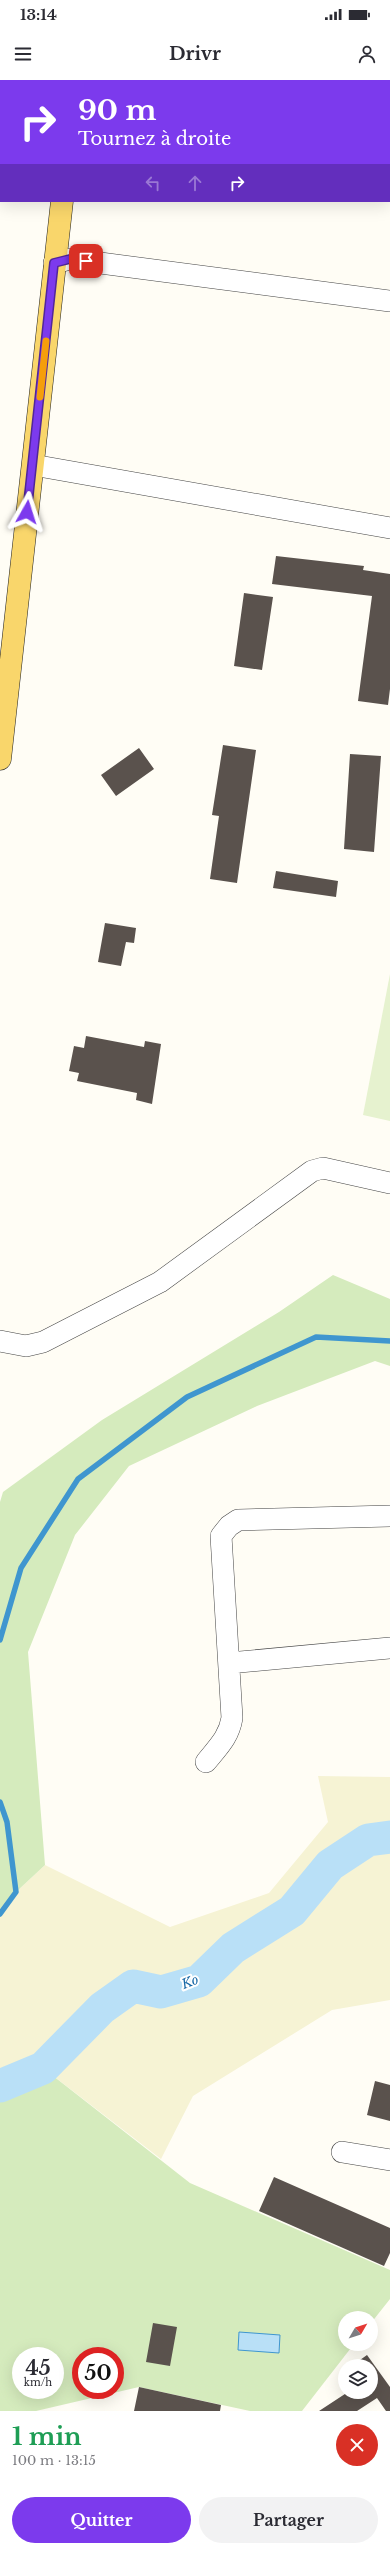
<!DOCTYPE html>
<html lang="fr">
<meta charset="utf-8">
<style>
body{margin:0;font-family:"Libre Baskerville",serif;background:#f2f2f3;color:#2b2b33;height:100vh;display:flex;flex-direction:column;font-size:15px;white-space:nowrap}
*{box-sizing:border-box;margin:0}
p{font-size:13px;color:#7c7c81}
.icon{flex:none;width:22px;height:22px;fill:none;stroke:currentColor;stroke-width:2;stroke-linecap:round;stroke-linejoin:round}
.map{position:relative;height:2331px;overflow:hidden}
.drawer{display:flex;flex-direction:column;background:#fff;flex:1}
.drawer>*{flex:none}
.banner{position:absolute;left:0px;top:0px;width:390px;height:122px;box-shadow:0 4px 16px #0002;background:#7c3aed;color:#fff;overflow:hidden}
.needle{width:26px;rotate:51deg}
.fabs{position:absolute;left:338px;top:2231px;display:grid;gap:8px}
.fabs a{display:grid;place-items:center;width:40px;height:40px;border-radius:50%;background:#fff;box-shadow:0 4px 16px #0002;font-size:20px}
.speed{position:absolute;left:12px;top:2267px;display:flex;gap:8px;font-size:20px;font-weight:700;text-align:center}
.speed>*{display:grid;place-content:center;width:52px;height:52px;border-radius:50%;background:#fff;box-shadow:0 4px 16px #0002;line-height:1}
.speed small{font-size:10px;font-weight:400}
.speed .limit{border:6px solid #d22;background:#fff;color:#111}
.pin{position:absolute;display:grid;place-items:center;width:34px;height:34px;color:#fff;margin:-17px;border-radius:8px;box-shadow:0 2px 6px #0006}
.me{position:absolute;width:44px;margin:-22px;rotate:6deg;stroke-linejoin:round;filter:drop-shadow(0 0 3px #0008)}
.turn{display:flex;align-items:center;gap:14px;height:84px;padding:0 12px;font-size:18px}
.turn .icon{width:52px;height:52px;stroke-width:2.5}
.turn b{display:block;font-size:28px;line-height:34px}
.lanes{display:flex;align-items:center;height:38px;padding:0 12px;background:#0003;justify-content:center;gap:20px;direction:ltr}
.lanes .off{opacity:.35}
.round{display:grid;place-items:center;flex:none;width:42px;height:42px;border-radius:21px;background:#f2f2f3}
.overview{display:flex;align-items:center;justify-content:space-between;height:68px;padding:0 12px}
h1{font-size:24px;font-weight:700;line-height:30px;color:#1e9e55}
.primary-button{display:flex;gap:8px;margin-top:auto;padding:8px 12px}
.primary-button a{flex:1;height:46px;border-radius:24px;background:#7c3aed;color:#fff;font-size:16px;font-weight:700;line-height:46px;text-align:center}
.primary-button a+a{background:#f2f2f3;color:#2b2b33}
.status{display:flex;justify-content:space-between;align-items:center;height:28px;padding:0 20px;background:#fff;direction:ltr}
.status svg{height:11px;fill:currentColor}
header{display:flex;justify-content:space-between;align-items:center;height:52px;padding:0 12px;background:#fff;font-size:18px;font-weight:700}
.map>svg:first-child{display:block}
.farmland{fill:#f6f3d4}
.green{fill:#d5ebbd;fill-rule:evenodd}
.pitch{fill:#e6f2cf}
.water{fill:#b9e0f7;stroke:#3f96cf}
.lines{fill:none;stroke-linecap:round;stroke-linejoin:round}
.stream{stroke:#3f96cf;stroke-width:5.5}
.river{stroke:#b9e0f7;stroke-width:33}
.building{fill:#5a524d}
.minor-casing{stroke:#444;stroke-width:22}
.major-casing{stroke:#222;stroke-width:23}
.minor{stroke:#fff;stroke-width:21}
.major{stroke:#f9d66b;stroke-width:22}
.route-casing{stroke:#51269a;stroke-width:10}
.route{stroke:#7c3aed;stroke-width:7}
.slow{stroke:#f59e0b;stroke-width:7}
.labels{text-anchor:middle;dominant-baseline:central;stroke-width:4;stroke-linejoin:round;paint-order:stroke}
.water-label{font-size:13px;font-style:italic;fill:#1768a6;stroke:#fff}
</style>
<div class="status"><b>13:14</b><svg viewBox="0 0 49 12"><path d="M0 12V9h3v3zM5 12V6h3v6zM10 12V3h3v9zM15 12V0h3v12zM26 1h20v11H26zM47 4h2v5h-2z"/></svg></div>
<header><svg class="icon" aria-label="menu" viewBox="0 0 24 24"><path d="M4 6h16M4 12h16M4 18h16"/></svg>Drivr<svg class="icon" aria-label="person" viewBox="0 0 24 24"><circle cx="12" cy="8" r="4"/><path d="M4 21q1-7 8-7t8 7"/></svg></header>
<div class="map">
<svg width="390" height="2331" viewBox="0 0 390 2331">
<rect width="100%" height="100%" fill="#fffdf5"/>
<path class="farmland" d="M208 0H390V28L389 1Z
M318 1696 390 1697V1920L332 1930 193 2016 161 2079 43 1988 0 2006V1834L16 1812 45 1785 170 1847 269 1813 328 1742Z"/>
<path class="green" d="M333 1195 390 1219V1286L375 1281 257 1326 129 1386 75 1455 28 1572 45 1785 16 1812 0 1834V1422L3 1412 102 1340 279 1232Z
M43 1988 190 2103 390 2190V2219L371 2243V2238H345V2264H354L302 2331H250L139 2307 36 2331H0V2006ZM21 2276H55V2310H21ZM81 2276H115V2310H81Z"/>
<path class="pitch" d="M390 894V1041L363 1035Z"/>
<path class="water" d="M239 2252 280 2255 279 2273 238 2270Z"/>
<g class="lines">
<path class="stream" d="M0 1560 21 1488 78 1399 187 1317 316 1257 390 1261
M0 1722 7 1742 16 1812 0 1834"/>
<path class="river" d="M0 2006 43 1988 102 1928 133 1906 161 1912 199 1901 233 1868 292 1831 330 1785 368 1760 390 1757"/>
</g>
<path class="building" d="M276 476 364 486 363 490 390 494V609L388 625 358 621 372 516 272 504Z
M244 513 273 517 262 590 234 586Z
M223 665 256 670 237 803 210 799 219 736 212 735Z
M139 668 154 689 116 716 101 695Z
M350 674 381 676 374 772 344 769Z
M276 791 338 801 336 817 273 808Z
M105 843 136 848 134 863 126 862 121 886 98 882Z
M86 956 144 967 145 961 161 964 152 1024 136 1020 137 1013 77 1001 79 993 69 991 74 966 84 968Z
M375 2001 390 2005V2041L367 2035Z
M274 2097 390 2148V2173L384 2186 259 2131Z
M153 2243 177 2247 170 2286 146 2282Z
M367 2275 390 2307V2331H386L377 2318 357 2331H319L348 2312H372L371 2286 353 2285Z
M139 2307 221 2325 220 2331H134Z"/>
<g class="lines">
<g class="minor-casing">
<path id="minor" d="M54 183 70 179 390 221
M33 385 390 448
M0 1261 26 1266 43 1262 160 1202 312 1091 323 1088 390 1103
M229 1583 390 1568
M206 1682C218 1667 229 1657 232 1638L221 1456 229 1446 238 1440 390 1436
M342 2072 390 2080"/>
</g>
<g class="major-casing">
<path id="major" d="M76 1 77 0
M0 679 62 121"/>
</g>
<use href="#minor" class="minor"/>
<use href="#major" class="major"/>
</g>
<g class="lines">
<g class="route-casing">
<path id="route" d="M27 432 54 183 70 179 86 181"/>
</g>
<use href="#route" class="route"/>
<path class="slow" d="M40 317 46 261"/>
</g>
<g class="labels">
<g class="water-label">
<text transform="translate(190 1902) rotate(-22)">Ko</text>
</g>
</g>
</svg>
<div class="fabs">
<a><svg class="needle" viewBox="-14 -14 28 28"><path d="M0-13l5 13h-10z" fill="#e53935"/><path d="M0 13l5-13h-10z" fill="#7c7c81"/></svg></a>
<a><svg class="icon" aria-label="layers" viewBox="0 0 24 24"><path d="M12 4l9 5-9 5-9-5zM3 14l9 5 9-5"/></svg></a>
</div>
<div class="speed"><div>45<small>km/h</small></div><div class="limit">50</div></div>
<div class="pin" style="left:86px;top:181px;background:#d93025"><svg class="icon" aria-label="arrive" viewBox="0 0 24 24"><path d="M6 21V4h12l-3 4 3 4H6"/></svg></div>
<svg class="me" style="left:27px;top:432px" viewBox="-20 -20 40 40"><path d="M0-17L14 15 0 8-14 15z" fill="#7c3aed" stroke="#fff" stroke-width="4"/></svg>
<div class="banner">
<div class="turn"><svg class="icon" aria-label="right" viewBox="0 0 24 24"><path d="M7 20v-9h11M14 6l5 5-5 5"/></svg><div><b>90 m</b>Tournez à droite</div></div>
<div class="lanes"><svg class="icon off" aria-label="left" viewBox="0 0 24 24"><path d="M17 20v-9H6M10 6l-5 5 5 5"/></svg><svg class="icon off" aria-label="ahead" viewBox="0 0 24 24"><path d="M12 20V5M6 11l6-6 6 6"/></svg><svg class="icon" aria-label="right" viewBox="0 0 24 24"><path d="M7 20v-9h11M14 6l5 5-5 5"/></svg></div>
</div>
</div>
<section class="drawer">
<div class="overview"><div><h1>1 min</h1><p>100 m · 13:15</p></div><a class="round" style="background:#d93025;color:#fff"><svg class="icon" aria-label="close" viewBox="0 0 24 24"><path d="M6 6l12 12M18 6L6 18"/></svg></a></div>
<div class="primary-button"><a>Quitter</a><a>Partager</a></div>
</section>
